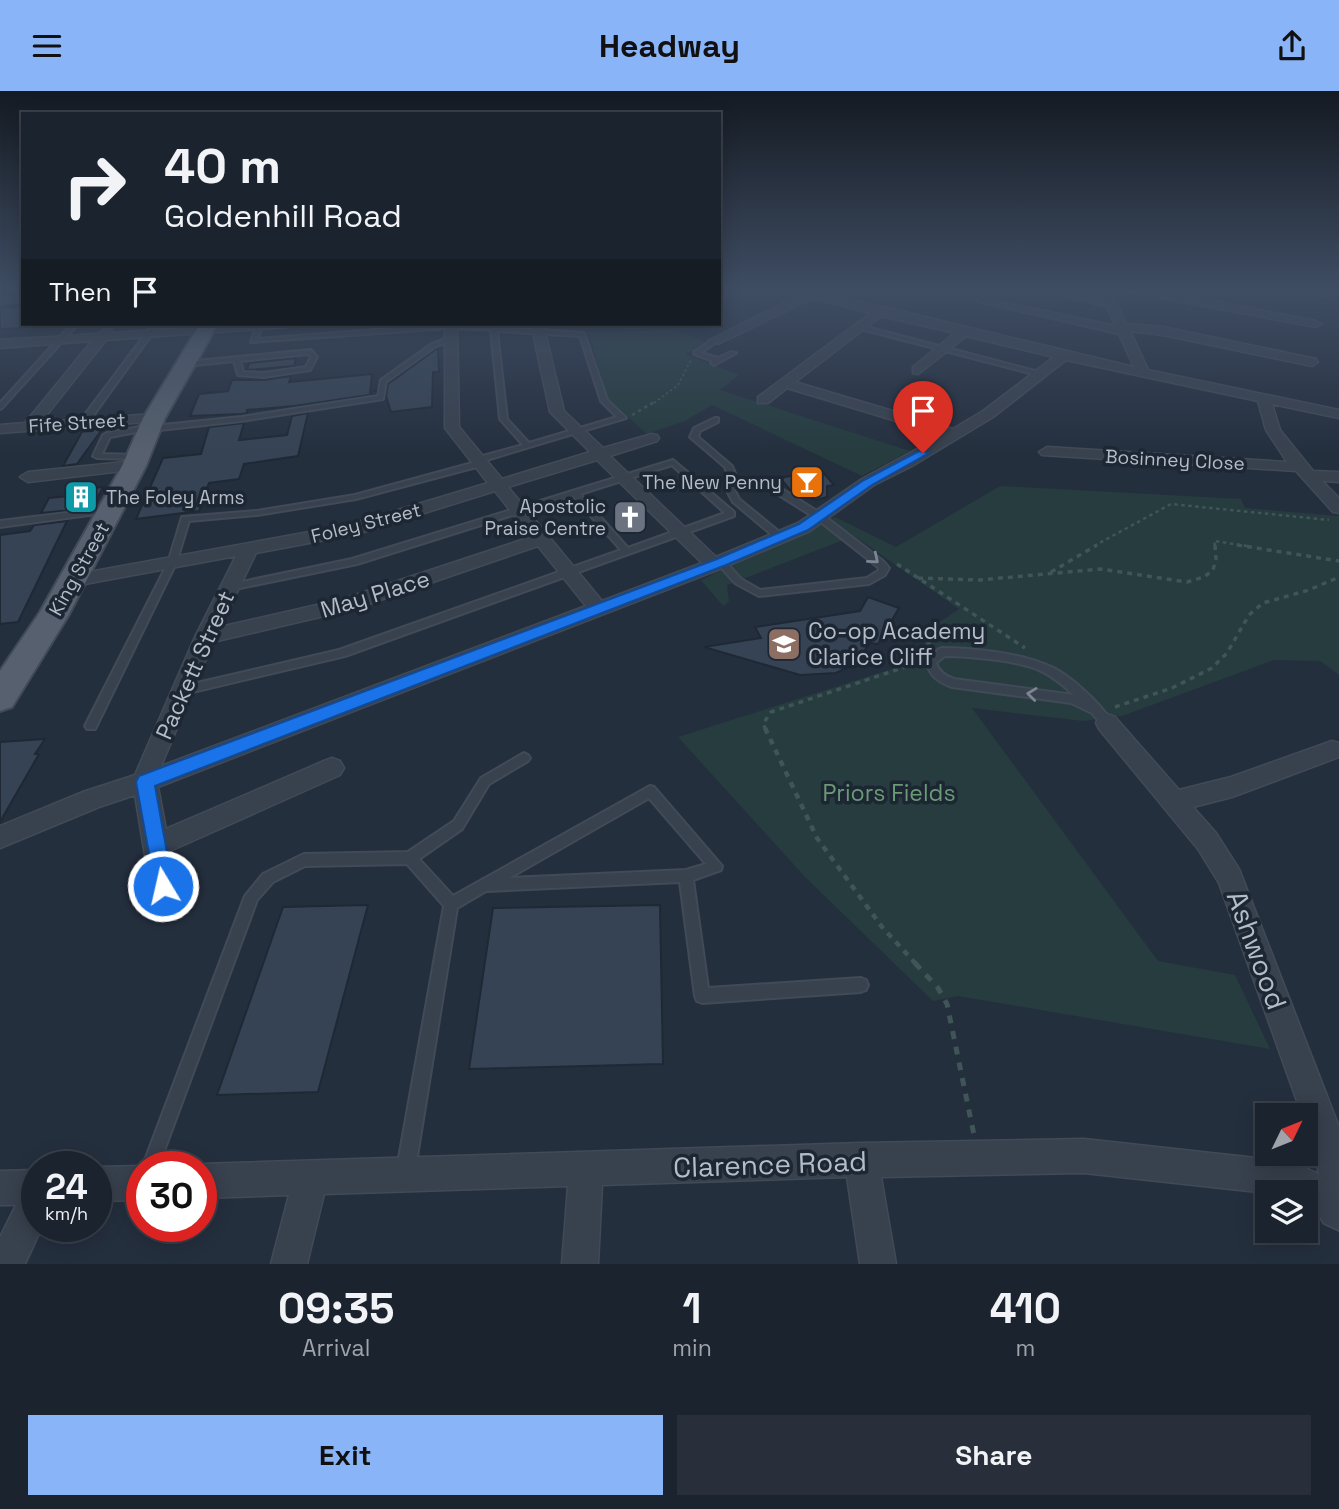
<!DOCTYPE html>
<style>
body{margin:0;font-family:"Space Grotesk",sans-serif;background:#282f3a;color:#f1f3f6;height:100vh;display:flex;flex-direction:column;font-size:26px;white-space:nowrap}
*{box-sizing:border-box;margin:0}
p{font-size:23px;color:#a0a4aa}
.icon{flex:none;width:38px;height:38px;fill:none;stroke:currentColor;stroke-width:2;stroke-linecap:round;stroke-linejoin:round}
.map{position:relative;height:1173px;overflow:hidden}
.side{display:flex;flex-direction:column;background:#1b232e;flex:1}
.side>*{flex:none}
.top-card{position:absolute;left:21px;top:21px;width:700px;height:214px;border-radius:0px;box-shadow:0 4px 18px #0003,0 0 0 2px #39404a;background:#1b232e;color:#f1f3f6;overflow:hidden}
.needle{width:46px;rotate:47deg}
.controls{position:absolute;left:1255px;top:1012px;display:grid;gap:14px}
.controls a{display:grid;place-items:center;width:63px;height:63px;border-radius:0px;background:#1b232e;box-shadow:0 4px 18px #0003,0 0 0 2px #39404a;font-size:35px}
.speed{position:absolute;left:21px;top:1060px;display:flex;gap:14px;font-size:35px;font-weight:700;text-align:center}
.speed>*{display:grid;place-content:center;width:91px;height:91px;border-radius:50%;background:#1b232e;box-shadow:0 4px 18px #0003,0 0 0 2px #39404a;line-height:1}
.speed small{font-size:18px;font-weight:400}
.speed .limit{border:10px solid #d22;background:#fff;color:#111}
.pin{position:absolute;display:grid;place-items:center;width:60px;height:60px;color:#fff;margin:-72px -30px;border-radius:50% 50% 50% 0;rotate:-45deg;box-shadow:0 0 7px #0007}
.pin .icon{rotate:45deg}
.me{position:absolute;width:77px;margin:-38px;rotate:351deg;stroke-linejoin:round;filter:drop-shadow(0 0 5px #0008)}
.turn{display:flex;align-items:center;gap:24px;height:147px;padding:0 28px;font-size:32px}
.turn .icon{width:91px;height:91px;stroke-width:2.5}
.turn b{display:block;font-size:49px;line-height:60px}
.then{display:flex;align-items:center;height:66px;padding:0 28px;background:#0003;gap:14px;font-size:26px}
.eta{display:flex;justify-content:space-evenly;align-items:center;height:119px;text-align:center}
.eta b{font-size:42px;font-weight:700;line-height:49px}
.primary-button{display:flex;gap:14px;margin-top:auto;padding:14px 28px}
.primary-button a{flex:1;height:80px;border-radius:0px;background:#8ab4f8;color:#111;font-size:28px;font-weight:700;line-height:80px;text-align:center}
.primary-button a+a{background:#282f3a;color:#f1f3f6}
header{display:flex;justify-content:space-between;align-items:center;height:91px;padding:0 28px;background:#8ab4f8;color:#111;font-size:32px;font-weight:700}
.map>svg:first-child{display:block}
.green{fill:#263c3f}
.building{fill:#364354;stroke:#1f2835;stroke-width:2}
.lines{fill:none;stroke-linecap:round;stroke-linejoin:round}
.service-casing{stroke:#414a57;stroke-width:4}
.minor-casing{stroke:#414a57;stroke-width:3}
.tertiary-casing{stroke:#414a57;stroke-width:4}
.primary-casing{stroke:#414a57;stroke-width:4}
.path-far4{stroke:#3f5557;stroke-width:2;stroke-dasharray:2.5 2.5;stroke-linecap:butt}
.path-far3{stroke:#3f5557;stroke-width:2.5;stroke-dasharray:3.5 3.5;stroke-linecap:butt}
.path-far2{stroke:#3f5557;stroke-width:3.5;stroke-dasharray:5 5;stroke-linecap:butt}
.path-far1{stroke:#3f5557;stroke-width:4.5;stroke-dasharray:6 6;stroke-linecap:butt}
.path{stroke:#3f5557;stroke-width:5;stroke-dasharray:8 8;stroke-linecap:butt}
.service{fill:#38414e;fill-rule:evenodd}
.minor{fill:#38414e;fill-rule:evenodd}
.tertiary{fill:#38414e;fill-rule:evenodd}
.primary{fill:#56606e;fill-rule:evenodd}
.oneway{stroke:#7c8592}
.route{fill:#1a73e8;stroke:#114b97;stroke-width:2}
.labels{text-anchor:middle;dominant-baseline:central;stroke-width:7;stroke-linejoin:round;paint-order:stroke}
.far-street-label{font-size:19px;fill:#b4bcc9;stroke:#1d2633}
.far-poi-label{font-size:19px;fill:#b4bcc9;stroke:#1d2633;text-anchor:end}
.street-label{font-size:23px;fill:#b4bcc9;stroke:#1d2633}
.poi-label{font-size:23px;fill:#b4bcc9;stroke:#1d2633;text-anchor:start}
.park-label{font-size:23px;fill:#6b9a76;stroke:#1d2633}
.near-street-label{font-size:28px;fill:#b4bcc9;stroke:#1d2633}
</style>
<header><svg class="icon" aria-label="menu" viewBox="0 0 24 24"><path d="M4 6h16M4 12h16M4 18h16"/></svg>Headway<svg class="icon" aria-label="share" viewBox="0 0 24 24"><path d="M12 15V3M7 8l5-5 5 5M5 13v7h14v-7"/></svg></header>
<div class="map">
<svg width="1339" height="1173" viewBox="0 0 1339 1173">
<rect width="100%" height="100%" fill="#242f3e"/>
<path class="green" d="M675 239 706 251 685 263 739 284 720 299 910 360 862 385 712 314 685 330 647 343 607 307 589 241Z
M1000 395 1241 408 1245 417 1339 425V584L1320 570 1274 569 1122 625 1083 630 972 617 1158 870 1235 884 1270 958 958 905 933 910 805 786 678 646 917 570 931 537 959 518 854 445 727 494 729 511 723 515 701 489 835 426 896 456Z"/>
<path class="building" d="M23 215V237L0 238V217Z
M438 257 439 281H433L432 316 391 321 386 305 388 293Z
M296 267 294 275 247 279 249 272Z
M372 283 370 303 376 299V303L295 315 247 319V322L241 323 190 325 199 303 228 300 232 289H264L291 285 289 291Z
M308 322 298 365 244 373 239 388 209 392 199 420 136 428 163 367 201 363 209 336 244 332 239 349 287 344 292 325Z
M103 337 77 373 63 375 83 339Z
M821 379 834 394 827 395V406L816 409 803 405 798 399 791 400 780 387Z
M103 396 95 412 75 414 72 419 41 422 49 407 78 404 82 398Z
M67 430 18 531 0 533V444L30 440 34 434Z
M868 506 899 517 878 553 870 552 855 573 836 582 800 584 704 556 761 547 755 536 860 520Z
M45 648 35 663H39L0 731V651Z
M368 814 318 1001 217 1004 283 816Z
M660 814 663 973 469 978 493 817Z"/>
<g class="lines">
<g class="service-casing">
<path id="service" d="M23 206V210L0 212V208Z
M72 233H78L2 317 0 318V312Z
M153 233H159L87 333H81V329Z
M257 233H263L257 248 451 233 584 242 607 309 626 327 483 370 485 372 484 374 356 408 257 424 189 430 176 472 95 638H87L85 635 168 472 182 426 257 420 355 404 476 371 474 369 475 367 523 354 500 328 491 239 451 237 251 251ZM497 240 580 245 601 310 617 326 529 352 507 328Z
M859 234 1043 282 1044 283 1041 285 857 237V235Z
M451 246 453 247V249L436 255 386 291 383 308 241 330 150 340 147 339 110 346 102 363 138 364 142 366 138 368 97 367 93 365 103 344 107 342 150 334 153 335 241 326 378 305 381 289 432 253Z
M714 248 717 250 716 251 701 262 718 267 731 261 736 262 714 274 711 272 713 270 694 263V261Z
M311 259 317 266 310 279 264 286 238 284 234 270 185 275 182 273 185 271ZM309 263 311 266 306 276 264 282 243 281 240 270Z
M715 327H718V331L700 340 698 346 732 375 736 385 734 398 739 408 783 444V448H777L733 411 726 398 728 385 725 376 690 346 694 337Z
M673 369 734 421V425L345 565 184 603 180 602 179 599 180 596 184 595 339 559 621 459 573 405 357 473 230 499 227 498 225 496 227 494 352 468ZM672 374 725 422 628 457 580 403Z
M763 390H769L823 424 883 470 889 477 885 484 869 493 759 505 735 492 718 473 717 471 718 469H724L741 488 760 499 867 487 878 480 879 477 817 428 763 394Z
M108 417H111V421L0 436V430Z
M943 557C972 557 1017 562 1044 573 1068 581 1099 611 1113 632L1111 635H1103L1092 622 1071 612 952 596C938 591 930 585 926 571L939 558ZM945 565C969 565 1024 570 1043 581 1055 587 1065 596 1074 604L954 588C945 585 939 581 936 572Z
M524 662 528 664 530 667 528 670 489 693 462 738 419 768 453 805 650 695 654 696 722 775 721 779 693 789 708 897 861 887 866 889 868 894 866 899 861 901 702 912 697 910 695 905 680 791 486 800 457 817 415 1078 412 1084 406 1087 400 1084 397 1078 444 815 407 773 305 775 273 791 257 809 158 1076 142 1077 245 805 263 783 304 763 408 761 454 730 481 687ZM649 707 706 773 686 779 509 787Z"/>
</g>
<g class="minor-casing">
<path id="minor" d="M791 198H808L1134 276 1119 243 976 210 982 207 1116 235 1107 216 1037 198H1057L1103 209 1099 198H1109L1126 233 1163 236 1316 268 1318 271 1312 275 1163 244 1130 240 1148 279 1339 319V327L1272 313 1280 339 1313 380 1339 381V391L1322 390 1339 407V422L1333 421 1296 380 1042 364 1039 361 1047 356 1287 371 1266 339 1258 310 1066 269 993 326 912 375 874 394 810 440 720 478 158 696 166 738 324 670 332 667 340 670 344 677 340 684 170 760 176 795 172 804 163 807 154 804 150 795 135 704 99 716 0 757V735L83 701 135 684 195 546 236 465 74 495 67 493 65 489 67 485 348 434 488 392 445 337V233H457L459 336 502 388 590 361 550 321 531 233H543L564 320 603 357 652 343 657 344 659 347 657 350 610 365 716 466 798 432 862 388 943 344 787 297 768 312H758V306L871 222 813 207 718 253 708 250 802 203ZM881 225 955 242 913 276V282L918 283 966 245 1054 266 983 320 953 338 795 291ZM597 369 702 472 602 510 508 396ZM495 400 531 446 343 508 220 536 256 462 357 443ZM538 455 586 515 161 675 213 551 354 518Z
M915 198H926L915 207 910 204Z
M1112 198H1151L1316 230 1322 233 1316 236Z
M1291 198H1316L1330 203 1325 206Z
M241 233H294L288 236 106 249 41 331 154 323 159 324V330L0 342V334L25 332 92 250 0 257V249L99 243 107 236 111 237 112 242Z
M134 370 139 372 142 375 139 378 28 391 20 386 28 381Z
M1107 623 1115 626 1179 699 1231 686 1332 650 1339 652V666L1232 706 1193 716 1216 742 1239 778 1339 1036V1123L1332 1125 1306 1113V1101L1267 1102 1084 1082 881 1086 896 1173H860L847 1086 602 1094 598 1173H562L568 1095 324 1103 307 1173H271L289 1104 201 1107V1076H193L201 1073 861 1052 1084 1048 1292 1071 1319 1083C1315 1063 1306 1044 1306 1024H1302L1219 792 1198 758 1099 638 1096 632 1099 626Z
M142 1075 145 1076H142V1109L96 1110 95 1076Z
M37 1079V1136H42L25 1173H0V1146L16 1114H0V1080Z"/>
</g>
<g class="tertiary-casing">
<path id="tertiary" d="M1332 1086 1339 1089V1139L1324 1132 1310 1108 1317 1093Z"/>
</g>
<g class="primary-casing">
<path id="primary" d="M200 233H218L165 327 146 375 68 525 12 616 0 620V580L40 521 122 375 143 327Z"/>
</g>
<path class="path-far4" d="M654 312 678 294 691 269"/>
<path class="path-far3" d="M632 324 656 310
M1094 455 1171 413 1329 429
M1215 455 1214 450 1247 455"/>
<path class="path-far2" d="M1237 454 1339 470
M897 473 1025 557
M1051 481 1097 454
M918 487 979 489 1101 478 1187 491 1204 486 1213 479 1216 468 1215 454
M928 555 934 539 985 549
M1115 616 1172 597 1212 577 1227 562 1249 524 1263 512 1309 499 1339 486
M766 639 763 633 771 621 920 571"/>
<path class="path-far1" d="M765 637 817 747 882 836 917 874"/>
<path class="path" d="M915 872 938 897 947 913 974 1044"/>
<use href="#service" class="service"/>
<use href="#minor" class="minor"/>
<use href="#tertiary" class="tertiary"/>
<use href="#primary" class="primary"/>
</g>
<defs><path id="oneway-chevron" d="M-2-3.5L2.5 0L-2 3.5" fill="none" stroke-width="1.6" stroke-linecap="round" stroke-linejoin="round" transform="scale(1.75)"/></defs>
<g class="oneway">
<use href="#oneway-chevron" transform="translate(874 468) rotate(40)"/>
<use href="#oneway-chevron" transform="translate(1032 603) rotate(-173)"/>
</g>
<linearGradient id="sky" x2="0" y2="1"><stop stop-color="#141a22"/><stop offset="0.55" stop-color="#3f4d63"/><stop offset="1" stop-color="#3f4d63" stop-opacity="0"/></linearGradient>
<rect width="1339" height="362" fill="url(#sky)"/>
<path class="route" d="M919 360 929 362 872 394 808 439 726 474 155 695 173 795 170 801 163 804 156 801 136 691 139 685 717 468 799 433 864 389Z"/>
<defs>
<g id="bar-square" transform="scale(1.75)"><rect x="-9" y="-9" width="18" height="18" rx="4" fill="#e8710a" stroke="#1d2633"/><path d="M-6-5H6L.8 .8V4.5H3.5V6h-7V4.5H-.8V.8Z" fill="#fff"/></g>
<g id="building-square" transform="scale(1.75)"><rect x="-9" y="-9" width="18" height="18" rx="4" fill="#0f9aa8" stroke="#1d2633"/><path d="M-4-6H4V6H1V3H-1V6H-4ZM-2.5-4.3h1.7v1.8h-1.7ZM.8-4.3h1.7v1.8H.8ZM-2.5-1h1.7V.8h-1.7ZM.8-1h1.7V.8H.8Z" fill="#fff"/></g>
<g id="church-square" transform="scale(1.75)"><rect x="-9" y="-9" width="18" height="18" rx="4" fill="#6b7280" stroke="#1d2633"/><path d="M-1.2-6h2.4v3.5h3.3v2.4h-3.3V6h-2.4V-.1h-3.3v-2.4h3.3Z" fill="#fff"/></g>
<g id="school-square" transform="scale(1.75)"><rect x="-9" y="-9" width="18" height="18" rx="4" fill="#8d6e63" stroke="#1d2633"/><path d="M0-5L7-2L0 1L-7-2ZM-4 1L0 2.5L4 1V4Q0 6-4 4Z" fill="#fff"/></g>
</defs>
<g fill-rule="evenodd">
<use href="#bar-square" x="807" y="391"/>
<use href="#building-square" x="81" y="406"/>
<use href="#church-square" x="630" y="426"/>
<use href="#school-square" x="784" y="553"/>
</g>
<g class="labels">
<g class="far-street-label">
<text transform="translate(77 332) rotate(-4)">Fife Street</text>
<text transform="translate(1175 369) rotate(3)">Bosinney Close</text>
<text transform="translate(366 432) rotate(-14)">Foley Street</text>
<text transform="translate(79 478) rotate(-61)">King Street</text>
</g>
<g class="far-poi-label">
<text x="782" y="391">The New Penny</text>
<text x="106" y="406" text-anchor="start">The Foley Arms</text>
<text x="606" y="415">Apostolic<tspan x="606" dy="22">Praise Centre</tspan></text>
</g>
<g class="street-label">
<text transform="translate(375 503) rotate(-17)">May Place</text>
<text transform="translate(195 574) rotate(-66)">Packett Street</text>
</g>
<g class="poi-label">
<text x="808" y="540">Co-op Academy<tspan x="808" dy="26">Clarice Cliff</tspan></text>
</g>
<g class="park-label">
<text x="889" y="702">Priors Fields</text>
</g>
<g class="near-street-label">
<text transform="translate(1257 859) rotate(70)">Ashwood</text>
<text transform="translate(770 1073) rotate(-2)">Clarence Road</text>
</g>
</g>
</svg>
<div class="controls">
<a><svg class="needle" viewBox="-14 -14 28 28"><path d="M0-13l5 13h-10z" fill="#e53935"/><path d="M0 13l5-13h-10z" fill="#a0a4aa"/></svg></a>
<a><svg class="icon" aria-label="layers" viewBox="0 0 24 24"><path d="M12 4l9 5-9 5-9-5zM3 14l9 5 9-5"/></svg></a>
</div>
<div class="speed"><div>24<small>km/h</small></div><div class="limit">30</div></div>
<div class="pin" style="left:923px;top:362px;background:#d93025"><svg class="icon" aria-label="arrive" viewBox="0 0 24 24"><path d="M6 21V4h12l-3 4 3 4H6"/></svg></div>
<svg class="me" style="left:163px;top:795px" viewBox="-20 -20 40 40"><circle r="17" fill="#1a73e8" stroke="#fff" stroke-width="3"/><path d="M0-11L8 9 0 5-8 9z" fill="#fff"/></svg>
<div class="top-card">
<div class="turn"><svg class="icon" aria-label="right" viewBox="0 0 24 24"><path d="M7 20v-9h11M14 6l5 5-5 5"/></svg><div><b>40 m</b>Goldenhill Road</div></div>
<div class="then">Then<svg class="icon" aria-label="arrive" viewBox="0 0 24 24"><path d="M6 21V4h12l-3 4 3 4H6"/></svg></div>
</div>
</div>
<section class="side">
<div class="eta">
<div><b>09:35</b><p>Arrival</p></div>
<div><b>1</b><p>min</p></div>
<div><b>410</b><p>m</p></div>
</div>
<div class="primary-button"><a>Exit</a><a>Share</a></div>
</section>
